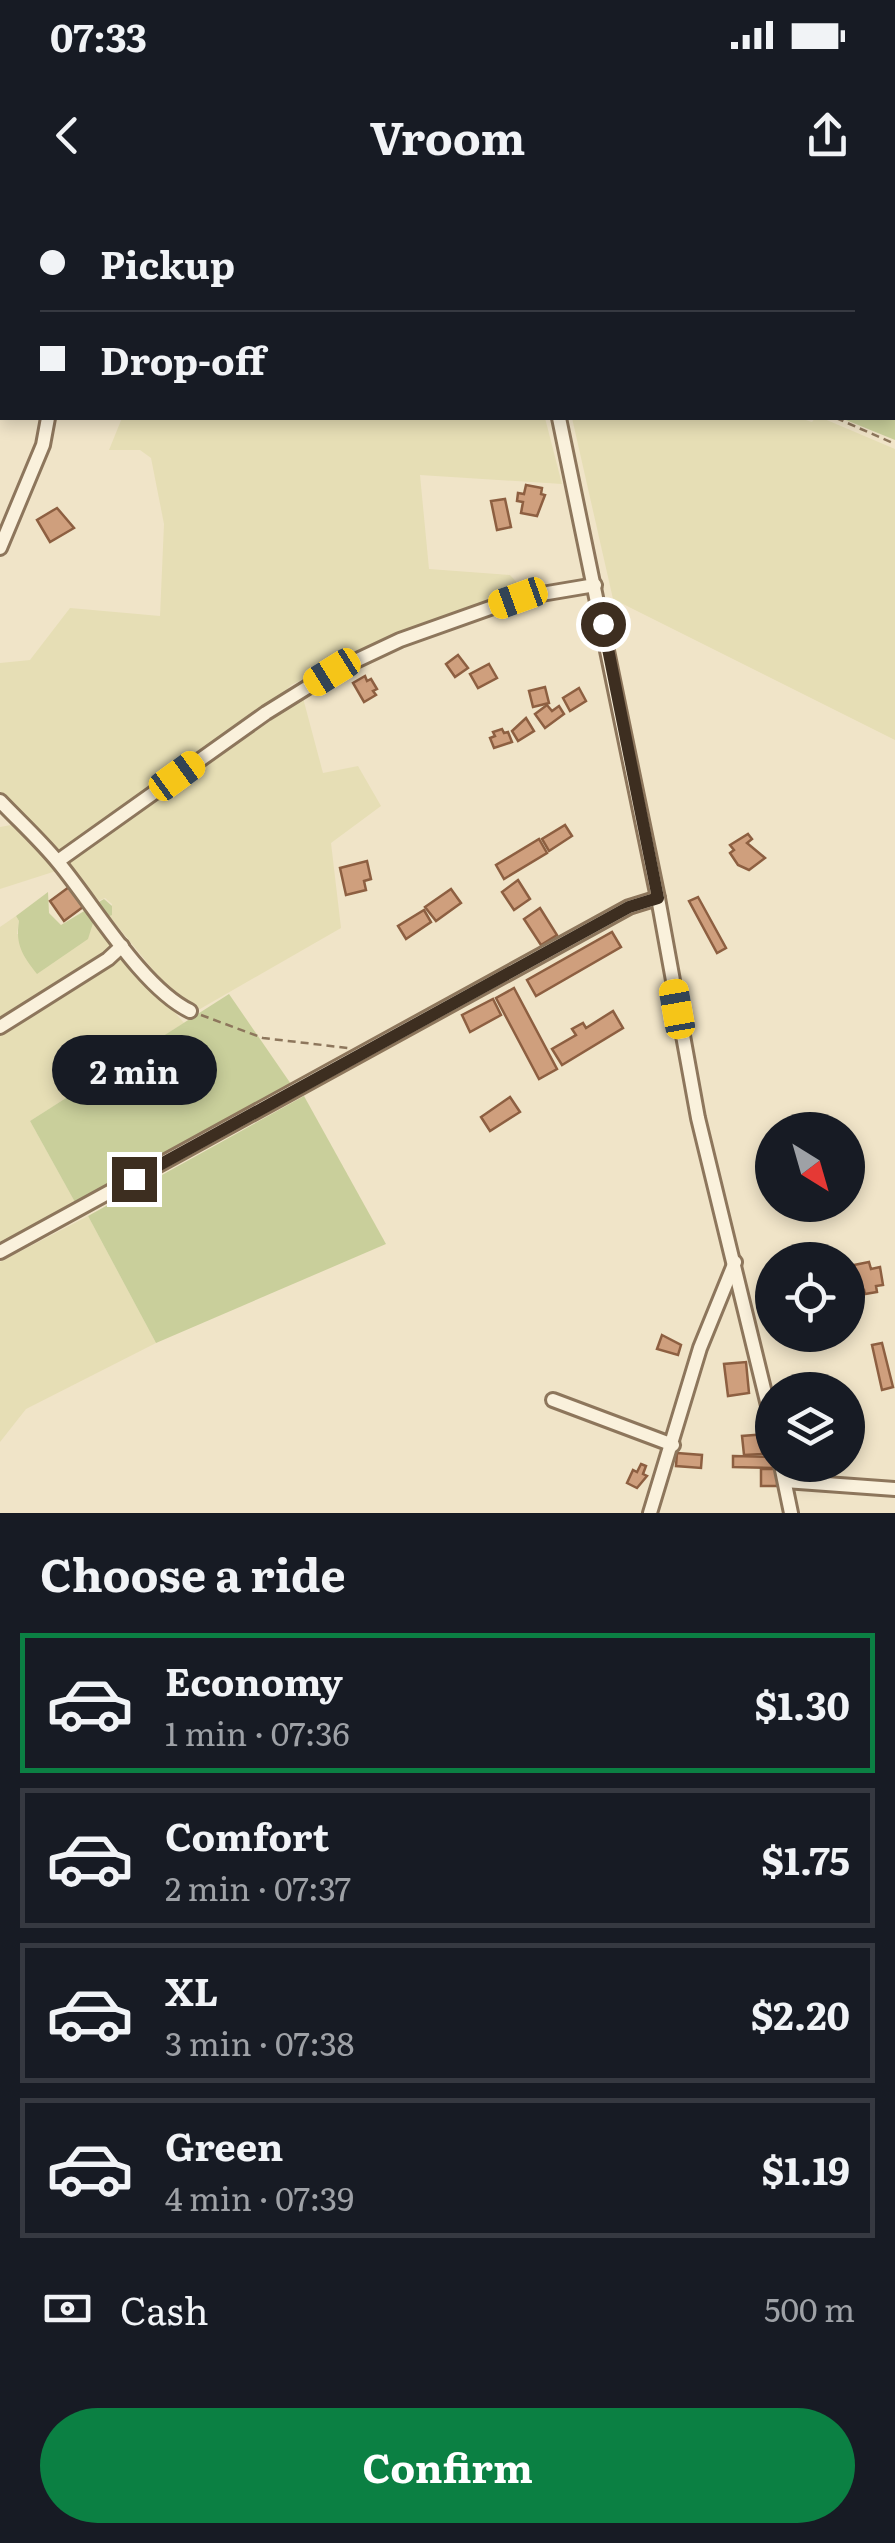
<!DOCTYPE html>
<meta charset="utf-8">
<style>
:root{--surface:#171b24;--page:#20242c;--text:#f1f3f6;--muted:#9ea1a6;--line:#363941;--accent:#0b8043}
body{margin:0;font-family:Literata,serif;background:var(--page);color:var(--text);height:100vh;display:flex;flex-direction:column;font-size:38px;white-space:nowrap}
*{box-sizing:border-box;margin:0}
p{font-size:32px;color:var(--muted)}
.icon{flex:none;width:55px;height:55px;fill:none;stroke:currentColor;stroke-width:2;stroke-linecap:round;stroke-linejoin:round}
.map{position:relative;height:1313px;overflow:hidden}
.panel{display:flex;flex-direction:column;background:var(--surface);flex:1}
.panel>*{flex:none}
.hud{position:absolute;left:0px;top:0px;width:895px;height:220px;box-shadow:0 5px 15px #0003;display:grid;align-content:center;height:220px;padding:0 40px;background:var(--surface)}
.needle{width:65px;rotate:143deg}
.buttons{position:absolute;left:755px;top:912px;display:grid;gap:20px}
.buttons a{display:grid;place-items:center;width:110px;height:110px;border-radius:50%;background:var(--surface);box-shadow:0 5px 15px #0003;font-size:50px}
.end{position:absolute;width:45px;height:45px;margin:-22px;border:12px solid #3d2e20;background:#fff;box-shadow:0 0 0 5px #fff}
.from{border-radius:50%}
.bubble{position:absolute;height:70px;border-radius:35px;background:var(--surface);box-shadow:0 5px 15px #0003;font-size:32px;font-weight:700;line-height:70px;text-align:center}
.car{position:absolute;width:30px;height:60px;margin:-30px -15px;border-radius:12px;box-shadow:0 0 8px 2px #0007;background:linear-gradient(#f5c518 24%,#345 0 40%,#f5c518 0 76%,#345 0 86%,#f5c518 0)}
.hud b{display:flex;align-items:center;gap:35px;height:95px;font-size:38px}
.hud b+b{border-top:2px solid var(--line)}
.hud i{width:25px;height:25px;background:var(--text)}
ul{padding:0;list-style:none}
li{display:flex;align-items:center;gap:30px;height:140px;margin:0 20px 15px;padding:0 20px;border:5px solid var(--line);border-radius:0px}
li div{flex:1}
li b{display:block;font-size:38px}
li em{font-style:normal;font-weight:700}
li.current{border-color:var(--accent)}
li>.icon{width:90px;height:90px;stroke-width:1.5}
h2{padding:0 40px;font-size:45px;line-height:120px}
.pay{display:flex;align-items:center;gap:25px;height:110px;padding:0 40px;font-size:38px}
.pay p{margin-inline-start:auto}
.button{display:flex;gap:20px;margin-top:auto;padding:20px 40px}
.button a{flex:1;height:115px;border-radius:60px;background:var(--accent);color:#fff;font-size:40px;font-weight:700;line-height:115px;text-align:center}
.status{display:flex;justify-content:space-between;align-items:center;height:70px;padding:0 50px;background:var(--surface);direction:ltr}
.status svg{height:28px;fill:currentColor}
header{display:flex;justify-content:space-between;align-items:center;height:130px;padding:0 40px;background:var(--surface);font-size:45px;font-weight:700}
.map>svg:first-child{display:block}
.farmland{fill:#e6deb5}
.green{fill:#c9cf9b}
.building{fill:#cf9f7d;stroke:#8d5f41;stroke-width:2.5}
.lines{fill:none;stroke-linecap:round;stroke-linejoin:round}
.minor-casing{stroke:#8d765c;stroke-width:18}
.path{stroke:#8d765c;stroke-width:2.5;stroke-dasharray:8 5;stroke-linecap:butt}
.minor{stroke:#faf1dc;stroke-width:12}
.route{stroke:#3d2e20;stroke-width:12}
</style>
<div class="status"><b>07:33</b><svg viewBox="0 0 49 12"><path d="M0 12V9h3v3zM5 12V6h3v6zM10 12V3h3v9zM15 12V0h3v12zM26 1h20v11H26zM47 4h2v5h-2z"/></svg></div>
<header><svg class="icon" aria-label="back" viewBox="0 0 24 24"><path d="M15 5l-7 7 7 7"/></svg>Vroom<svg class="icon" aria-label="share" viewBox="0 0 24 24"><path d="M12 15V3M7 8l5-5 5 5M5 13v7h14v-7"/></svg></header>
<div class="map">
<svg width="895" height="1313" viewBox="0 0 895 1313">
<rect width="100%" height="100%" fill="#f0e4c8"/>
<g class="farmland">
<polygon points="122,218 545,218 562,284 420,275 429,369 510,375 524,390 374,446 291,485 271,507 58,657 0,591 0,463 30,460 70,408 160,416 164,324 151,258 140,250 109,250"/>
<polygon points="572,218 800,218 812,222 815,218 822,218 895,249 895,540 613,399"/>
<polygon points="303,498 323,573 358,566 381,606 331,643 341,728 200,809 183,801 167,787 110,717 112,704 105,698 98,701 67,663"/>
<polygon points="11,625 56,671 0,689 0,627"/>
<polygon points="16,716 19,721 17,734 98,721 115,746 0,823 0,727"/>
<polygon points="125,756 184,823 30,921 76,1004 0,1046 0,834"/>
<polygon points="88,1016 156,1143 26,1209 0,1242 0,1062"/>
</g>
<g class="green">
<polygon points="736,0 895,0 895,240 841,218 892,218 892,2 735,2"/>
<path d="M48,692L49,713L61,725L104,699L112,706V715L93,723L88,739L37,774C23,756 15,745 19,721L16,716Z"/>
<polygon points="229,794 293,887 76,1004 30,921"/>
<polygon points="304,896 386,1044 156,1143 88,1016"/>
</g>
<g class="building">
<polygon points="526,285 542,288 541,294 545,295 537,316 521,313 523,302 517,301 518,293 524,294"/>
<polygon points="505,299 511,327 497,330 491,301"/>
<polygon points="57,308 74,328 50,342 37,320"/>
<polygon points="458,455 468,468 455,477 446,464"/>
<polygon points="489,464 497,478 478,488 470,474"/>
<polygon points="365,476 367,481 371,479 377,489 373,491 376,495 364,502 353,483"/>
<polygon points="545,487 549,503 533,507 529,491"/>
<polygon points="579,488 586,501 570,511 563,498"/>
<polygon points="547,505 552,511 559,506 564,514 545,528 535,514"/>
<polygon points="526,518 534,531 518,541 512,531"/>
<polygon points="502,529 504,533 508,532 512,542 494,548 490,538 495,536 493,532"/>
<polygon points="565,625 572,636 549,651 542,639"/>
<polygon points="748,634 752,639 747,643 765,658 749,670 738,665 730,653 734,650 730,645"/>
<polygon points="539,639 547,653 504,679 496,665"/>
<polygon points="367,661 371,679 364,681 366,690 346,695 340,668"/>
<polygon points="518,680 530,699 514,710 502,692"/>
<polygon points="69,687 83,707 64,721 50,701"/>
<polygon points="451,689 461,703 436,721 425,707"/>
<polygon points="698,697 726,748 717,753 689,701"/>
<polygon points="540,708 557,735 541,745 524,719"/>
<polygon points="424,710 431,722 406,739 398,726"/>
<polygon points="612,732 621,747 536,796 527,780"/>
<polygon points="514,788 557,869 539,879 496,798"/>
<polygon points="493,799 501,815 470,832 462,815"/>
<polygon points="613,811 623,828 562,865 552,849 576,835 572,829 583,823 586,828"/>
<polygon points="510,897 520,912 490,931 481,917"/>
<polygon points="869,1062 871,1069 880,1067 883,1085 876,1086 877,1092 865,1094 864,1090 859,1091 854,1065"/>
<polygon points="662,1135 681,1145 678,1155 657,1149"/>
<polygon points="882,1143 893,1187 882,1190 872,1145"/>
<polygon points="746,1162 749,1193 728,1196 724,1164"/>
<polygon points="769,1234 770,1249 762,1250 762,1254 744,1255 742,1236"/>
<polygon points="677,1253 702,1255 701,1268 676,1266"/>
<polygon points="733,1256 772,1257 774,1268 733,1267"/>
<polygon points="641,1264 646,1266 643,1274 647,1276 637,1288 627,1283 633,1270 637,1272"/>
<polygon points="761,1269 778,1269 777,1286 761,1286"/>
</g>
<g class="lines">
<g class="minor-casing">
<g id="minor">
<polyline points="292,0 298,2"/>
<polyline points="515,0 516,2"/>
<polyline points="128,2 129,0"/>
<polyline points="559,218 658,698 698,918 772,1222"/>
<polyline points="0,348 43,245 48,218"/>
<path d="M0,601C19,621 40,640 58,662C94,705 141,787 190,811"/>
<polyline points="58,661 266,513 332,472 400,440 518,398 595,385"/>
<polyline points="0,827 108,759 122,746"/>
<polyline points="0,1052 629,707 658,698"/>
<polyline points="553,1200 673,1245"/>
<polyline points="781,1265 791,1313"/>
<polyline points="785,1281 895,1289"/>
<polyline points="650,1313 700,1148 735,1062"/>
</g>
</g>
<g class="path">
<polyline points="717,2 719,0"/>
<polyline points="836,218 895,244"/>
<polyline points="201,815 263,838 348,848"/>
</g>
<use href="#minor" class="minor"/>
</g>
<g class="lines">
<polyline class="route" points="134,979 629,707 658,698 603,424"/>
</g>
</svg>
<div class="buttons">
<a><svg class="needle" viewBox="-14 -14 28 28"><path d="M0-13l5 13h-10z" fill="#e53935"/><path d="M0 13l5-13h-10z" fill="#9ea1a6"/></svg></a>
<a><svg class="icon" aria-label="locate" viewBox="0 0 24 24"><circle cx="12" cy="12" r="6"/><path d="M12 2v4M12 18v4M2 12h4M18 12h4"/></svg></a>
<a><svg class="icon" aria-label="layers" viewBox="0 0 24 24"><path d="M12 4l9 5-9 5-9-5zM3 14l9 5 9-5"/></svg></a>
</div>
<i class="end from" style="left:603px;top:424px"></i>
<i class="end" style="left:134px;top:979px"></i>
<div class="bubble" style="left:52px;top:835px;width:165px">2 min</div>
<i class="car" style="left:518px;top:398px;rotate:250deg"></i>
<i class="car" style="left:332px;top:472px;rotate:238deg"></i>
<i class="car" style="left:177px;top:576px;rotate:54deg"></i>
<i class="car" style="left:677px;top:809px;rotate:350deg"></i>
<div class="hud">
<b><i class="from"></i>Pickup</b>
<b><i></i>Drop-off</b>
</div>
</div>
<section class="panel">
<h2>Choose a ride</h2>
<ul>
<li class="current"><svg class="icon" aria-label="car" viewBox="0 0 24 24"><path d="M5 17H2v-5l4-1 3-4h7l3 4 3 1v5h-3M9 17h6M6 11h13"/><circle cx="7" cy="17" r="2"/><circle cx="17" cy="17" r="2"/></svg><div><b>Economy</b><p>1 min · 07:36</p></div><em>$1.30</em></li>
<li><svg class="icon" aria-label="car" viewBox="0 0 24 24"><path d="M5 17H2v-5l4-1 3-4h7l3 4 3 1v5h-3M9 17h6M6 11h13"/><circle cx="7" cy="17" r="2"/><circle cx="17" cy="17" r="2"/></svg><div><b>Comfort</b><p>2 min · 07:37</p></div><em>$1.75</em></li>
<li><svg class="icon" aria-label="car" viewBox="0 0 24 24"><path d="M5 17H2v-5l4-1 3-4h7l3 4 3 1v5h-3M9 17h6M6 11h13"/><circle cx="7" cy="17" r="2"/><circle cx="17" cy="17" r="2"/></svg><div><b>XL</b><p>3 min · 07:38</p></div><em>$2.20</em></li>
<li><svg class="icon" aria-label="car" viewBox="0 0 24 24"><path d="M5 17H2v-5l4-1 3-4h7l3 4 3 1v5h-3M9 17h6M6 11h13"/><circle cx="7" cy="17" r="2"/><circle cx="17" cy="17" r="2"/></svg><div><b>Green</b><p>4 min · 07:39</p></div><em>$1.19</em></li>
</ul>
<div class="pay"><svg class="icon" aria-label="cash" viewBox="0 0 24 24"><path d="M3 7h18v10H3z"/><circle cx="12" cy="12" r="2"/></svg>Cash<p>500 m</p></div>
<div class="button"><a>Confirm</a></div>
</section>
